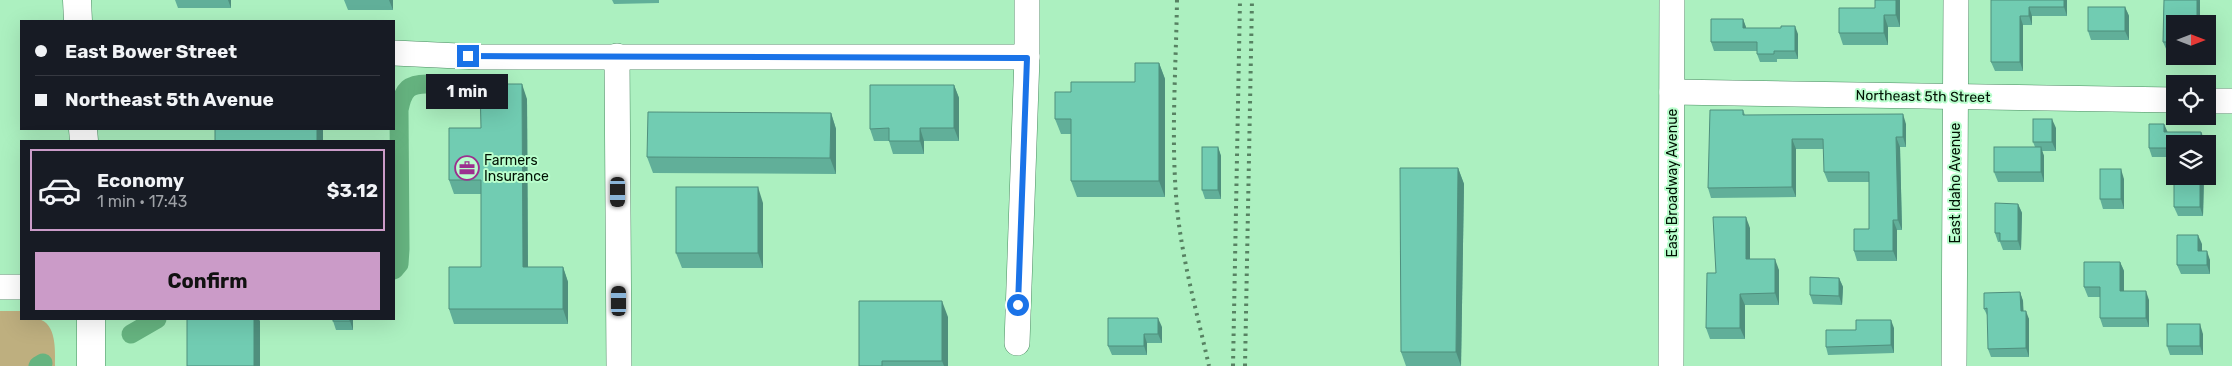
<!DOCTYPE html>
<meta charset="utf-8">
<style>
:root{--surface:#171b24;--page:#20242c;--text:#f1f3f6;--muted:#9ea1a6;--line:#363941;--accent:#cb9bc8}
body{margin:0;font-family:Rubik,sans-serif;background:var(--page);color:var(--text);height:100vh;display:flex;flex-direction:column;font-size:19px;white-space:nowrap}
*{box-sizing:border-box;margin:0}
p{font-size:16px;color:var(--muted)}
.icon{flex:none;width:28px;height:28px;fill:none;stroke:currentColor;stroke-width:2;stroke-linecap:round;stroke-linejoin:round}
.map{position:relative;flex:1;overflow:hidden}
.sheet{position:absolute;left:20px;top:140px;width:375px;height:180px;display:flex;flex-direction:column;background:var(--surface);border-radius:0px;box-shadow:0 5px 20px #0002}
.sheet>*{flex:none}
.hud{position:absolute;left:20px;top:20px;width:375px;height:110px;border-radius:0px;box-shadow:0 5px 20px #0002;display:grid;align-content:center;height:110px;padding:0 15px;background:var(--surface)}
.needle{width:32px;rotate:90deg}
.controls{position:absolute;left:2166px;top:15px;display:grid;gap:10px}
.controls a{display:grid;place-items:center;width:50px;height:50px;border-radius:0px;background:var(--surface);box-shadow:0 5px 20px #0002;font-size:25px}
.end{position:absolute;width:22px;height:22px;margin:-11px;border:6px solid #1a73e8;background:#fff;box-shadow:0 0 0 2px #fff}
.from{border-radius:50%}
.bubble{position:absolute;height:35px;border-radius:0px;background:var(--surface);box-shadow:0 5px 20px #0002;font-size:16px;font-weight:700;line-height:35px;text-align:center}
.car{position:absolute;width:15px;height:30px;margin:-15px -8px;border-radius:6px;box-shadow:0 0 4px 1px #0007;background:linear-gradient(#222 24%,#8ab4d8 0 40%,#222 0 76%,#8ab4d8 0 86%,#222 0)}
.hud b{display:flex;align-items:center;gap:18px;height:48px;font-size:19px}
.hud b+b{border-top:1px solid var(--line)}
.hud i{width:12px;height:12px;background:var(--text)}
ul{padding:9px 0 0;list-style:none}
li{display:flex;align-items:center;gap:15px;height:82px;margin:0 10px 8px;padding:0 5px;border:2px solid transparent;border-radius:0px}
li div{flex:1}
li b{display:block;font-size:19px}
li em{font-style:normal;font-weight:700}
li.on{border-color:var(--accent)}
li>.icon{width:45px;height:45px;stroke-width:1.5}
.action{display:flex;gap:10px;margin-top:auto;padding:10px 15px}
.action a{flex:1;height:58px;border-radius:0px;background:var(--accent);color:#111;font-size:20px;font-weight:700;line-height:58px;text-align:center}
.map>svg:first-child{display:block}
.green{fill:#beaf7f}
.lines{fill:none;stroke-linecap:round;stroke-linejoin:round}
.canal{stroke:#66b480;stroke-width:19}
.minor-casing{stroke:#498b60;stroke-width:26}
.major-casing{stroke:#498b60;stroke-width:29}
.minor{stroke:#fff;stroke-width:25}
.major{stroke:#fff;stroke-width:28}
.rail{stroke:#578262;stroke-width:4;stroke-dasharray:2.5 5;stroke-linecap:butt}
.wall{fill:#61af99}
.shaded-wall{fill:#4f8f7d}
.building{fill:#71ccb2;stroke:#4f8f7d}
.route{stroke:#1a73e8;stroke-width:6}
.labels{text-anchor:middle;stroke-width:4;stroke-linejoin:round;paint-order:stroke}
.street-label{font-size:14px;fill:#001203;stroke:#b9fecd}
.poi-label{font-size:14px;fill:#001203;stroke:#b9fecd;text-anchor:start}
</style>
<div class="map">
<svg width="2232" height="366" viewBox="0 0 2232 366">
<rect width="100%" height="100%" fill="#acf0c0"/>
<path class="green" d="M0,311H21V319C26,319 33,318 38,319C57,323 55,351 55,366H0Z"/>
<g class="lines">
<g class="canal">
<polyline points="451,84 479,84"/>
<path d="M394,270L399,264L400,249L399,110C403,89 409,83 430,84"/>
<polyline points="131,334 157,319"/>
<polyline points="38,366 43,363"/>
</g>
<g class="minor-casing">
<g id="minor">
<polyline points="394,53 480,57 1027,57"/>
<polyline points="617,56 619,366"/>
<polyline points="1672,92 2175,100"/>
<polyline points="2208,101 2232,101"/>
<polyline points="0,287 21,287"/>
<polyline points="1017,343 1027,57 1027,0"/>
<polyline points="1671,366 1672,0"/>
<polyline points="1954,366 1956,0"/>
</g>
</g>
<g class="major-casing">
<g id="major">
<polyline points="77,0 78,21"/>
<polyline points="83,129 84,141"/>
<polyline points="91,319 91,366"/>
</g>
</g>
<use href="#minor" class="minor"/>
<use href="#major" class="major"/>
<g class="rail">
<path d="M1177,0C1176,72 1170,145 1178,217C1184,267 1198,317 1209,366"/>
<polyline points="1233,366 1240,0"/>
<polyline points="1245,366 1252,0"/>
</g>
</g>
<g class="wall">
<polygon points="175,0 231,0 231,8 178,8"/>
<polygon points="344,0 393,0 393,10 348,10"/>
<polygon points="612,0 659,0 659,3 614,4"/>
<polygon points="1900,0 1900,27 1888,27 1888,45 1843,45 1839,33 1875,8"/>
<polygon points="1991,0 2067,0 2067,16 2032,16 2032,25 2023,25 2023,71 1995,71 1991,62"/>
<polygon points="2164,0 2200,0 2200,24 2175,24 2175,51 2167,51 2163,42"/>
<polygon points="2125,7 2129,16 2129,40 2091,40 2088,31"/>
<polygon points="1743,19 1746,28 1798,34 1798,59 1777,59 1777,62 1760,62 1757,54 1757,51 1714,51 1711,42"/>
<polygon points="1159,63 1165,79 1165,197 1077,197 1071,181 1071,134 1061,134 1055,119 1071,92 1135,82"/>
<polygon points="954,85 959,98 959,141 924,141 924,154 893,154 889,141 874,141 870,129"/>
<polygon points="527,99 528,267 563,267 568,282 568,324 454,324 449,309 481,267 481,194 454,194 449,180 481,128"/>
<polygon points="1743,110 1745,115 1906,124 1906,147 1900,147 1902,230 1897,230 1897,261 1857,261 1854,251 1869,229 1869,182 1828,182 1824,172 1824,149 1796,149 1796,197 1711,198 1708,188"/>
<polygon points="831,113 836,129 836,174 653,173 647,157"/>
<polygon points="2164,124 2167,132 2201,132 2205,141 2204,144 2175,144 2175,157 2152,157 2149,148"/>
<polygon points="2056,128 2056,151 2042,151 2044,156 2044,182 1998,182 1994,172 2035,147 2033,142"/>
<polygon points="1218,147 1221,156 1221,199 1205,199 1202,190"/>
<polygon points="1458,168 1464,184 1461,366 1406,366 1401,352"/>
<polygon points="2204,176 2203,216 2178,216 2174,207 2179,180"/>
<polygon points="2124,179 2124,209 2103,209 2100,199"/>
<polygon points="763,203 763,268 682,268 676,253"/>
<polygon points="2018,204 2022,213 2021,250 2003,250 2000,242 1998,242 1995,233"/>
<polygon points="1750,228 1750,259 1779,270 1779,305 1745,305 1745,339 1710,339 1706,328 1716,273"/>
<polygon points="2202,244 2202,251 2210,260 2210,274 2181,274 2177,265"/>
<polygon points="2120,262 2124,271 2124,291 2149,300 2149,327 2103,327 2100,318 2100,297 2088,297 2084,287"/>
<polygon points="1839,278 1843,287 1842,305 1813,304 1810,295"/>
<polygon points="2020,292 2023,301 2023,311 2029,319 2029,357 1991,357 1988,349 1988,317 1984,309"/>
<polygon points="948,317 948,366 859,366"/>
<polygon points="353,319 353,330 336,330 333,321"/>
<polygon points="1162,327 1162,343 1147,343 1147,355 1112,355 1108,346"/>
<polygon points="1894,328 1894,353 1828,355 1826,347"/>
<polygon points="2203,334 2203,355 2170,355 2167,346"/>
</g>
<g class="shaded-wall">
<polygon points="228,0 231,0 231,8"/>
<polygon points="389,0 393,0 393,10"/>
<polygon points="1896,0 1900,0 1900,27 1896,15"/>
<polygon points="2064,0 2067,0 2067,16 2064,7"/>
<rect x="2197" y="0" width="3" height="24"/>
<polygon points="2029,7 2032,16 2032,25 2029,16"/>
<polygon points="2125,7 2129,16 2129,40 2125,31"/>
<polygon points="1884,15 1888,27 1888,45 1884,33"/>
<polygon points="2020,16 2023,25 2023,71 2020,62"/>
<polygon points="1743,19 1746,27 1746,37 1743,28"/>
<polygon points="1795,26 1798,34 1798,59 1795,51"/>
<polygon points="1159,63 1165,79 1165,197 1159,181"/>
<polygon points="522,84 527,99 528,282 523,267"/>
<polygon points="954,85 959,98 959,141 954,128"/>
<polygon points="831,113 836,129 836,174 830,158"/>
<polygon points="1903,114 1906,124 1906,147 1903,137"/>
<polygon points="2052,119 2056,128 2056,151 2052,142"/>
<polygon points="2164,124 2168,133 2164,132"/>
<polygon points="920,128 924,141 924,154 920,141"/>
<rect x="317" y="129" width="6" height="12"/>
<polygon points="2201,132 2205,141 2204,144 2201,144"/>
<polygon points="1896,137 1900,147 1902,230 1898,220"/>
<polygon points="1792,139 1796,149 1796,197 1792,187"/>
<polygon points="1218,147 1221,156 1221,199 1218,190"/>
<polygon points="2041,147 2044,156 2044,182 2041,172"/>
<polygon points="1458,168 1464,184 1461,366 1456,352"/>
<polygon points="2121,169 2124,179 2124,209 2121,199"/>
<polygon points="2200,176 2204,176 2203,216 2200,207"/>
<polygon points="758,187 763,203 763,268 758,253"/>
<polygon points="2018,204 2022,213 2021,250 2018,241"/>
<polygon points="1746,217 1750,228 1750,270 1746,259"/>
<polygon points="1893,220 1897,230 1897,261 1893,251"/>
<polygon points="2198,235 2202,244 2202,260 2198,251"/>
<polygon points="2207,251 2210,260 2210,274 2207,265"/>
<polygon points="1775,259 1779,270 1779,305 1775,293"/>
<polygon points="2120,262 2124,271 2124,300 2120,291"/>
<polygon points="563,267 568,282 568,324 563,309"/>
<polygon points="1839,278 1843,287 1842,305 1839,296"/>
<polygon points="2146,291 2149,300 2149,327 2146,318"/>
<polygon points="2020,292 2023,301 2024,320 2021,311"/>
<polygon points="1740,294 1745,305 1745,339 1740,328"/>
<polygon points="942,301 948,317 948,366 944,366 942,361"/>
<polygon points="2026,311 2029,319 2029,357 2026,348"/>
<polygon points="1158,318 1162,327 1162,343 1158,334"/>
<polygon points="254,319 259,319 260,321 260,366 254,366"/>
<polygon points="350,319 353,319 353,330 350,321"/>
<polygon points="1891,320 1894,328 1894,353 1891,345"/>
<polygon points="2200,324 2203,334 2203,355 2200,346"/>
<polygon points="1144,334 1147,343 1147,355 1144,346"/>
</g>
<g class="building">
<polygon points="1875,0 1896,0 1896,15 1884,15 1884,33 1839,33 1839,8 1875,8"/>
<polygon points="1991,0 2064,0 2064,7 2029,7 2029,16 2020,16 2020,62 1991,62"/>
<polygon points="2164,0 2197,0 2197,24 2175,24 2175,42 2163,42"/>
<rect x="2088" y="7" width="37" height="24"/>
<polygon points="1711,19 1743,19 1743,28 1781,28 1781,26 1795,26 1795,51 1774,51 1774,54 1757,54 1757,42 1711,42"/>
<polygon points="1135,63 1159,63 1159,181 1071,181 1071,119 1055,119 1055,92 1071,92 1071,82 1135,82"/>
<polygon points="480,84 522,84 523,267 563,267 563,309 449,309 449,267 481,267 481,180 449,180 449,128 481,128"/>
<polygon points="870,85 954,85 954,128 920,128 920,141 889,141 889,128 870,129"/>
<polygon points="1710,110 1743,110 1743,115 1903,114 1903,137 1896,137 1898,220 1893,220 1893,251 1854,251 1854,229 1869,229 1869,172 1824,172 1823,139 1792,139 1792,187 1708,188"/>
<polygon points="648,112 831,113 830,158 647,157"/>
<rect x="2033" y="119" width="19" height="23"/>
<polygon points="2149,124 2164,124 2164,132 2201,132 2201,144 2175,144 2175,148 2149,148"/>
<rect x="215" y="129" width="102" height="12"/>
<rect x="1202" y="147" width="16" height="43"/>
<rect x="1994" y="147" width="47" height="25"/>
<polygon points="1400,168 1458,168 1456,352 1401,352"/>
<rect x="2100" y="169" width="21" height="30"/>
<polygon points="2179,176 2200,176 2200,207 2174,207 2174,180 2179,180"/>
<rect x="676" y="187" width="82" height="66"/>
<polygon points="1995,203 2018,204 2018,241 2000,241 2000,233 1995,233"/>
<polygon points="1713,217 1746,217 1746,259 1775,259 1775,293 1740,294 1740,328 1706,328 1707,273 1716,273"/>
<polygon points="2177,235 2198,235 2198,251 2207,251 2207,265 2177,265"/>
<polygon points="2084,262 2120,262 2120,291 2146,291 2146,318 2100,318 2100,287 2084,287"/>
<polygon points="1810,277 1839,278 1839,296 1810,295"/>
<polygon points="2020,292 2021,311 2026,311 2026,348 1988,349 1987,308 1984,309 1984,293"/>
<polygon points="859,301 942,301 942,361 882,361 882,366 859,366"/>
<polygon points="1108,318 1158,318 1158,334 1144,334 1144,346 1108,346"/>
<rect x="187" y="319" width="67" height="47"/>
<rect x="333" y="319" width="17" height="2"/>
<polygon points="1856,320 1891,320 1891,345 1826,347 1826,330 1856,330"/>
<rect x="2167" y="324" width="33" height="22"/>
</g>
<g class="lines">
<polyline class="route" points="468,56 1027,58 1018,305"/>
</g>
<defs>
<g id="office-ring" transform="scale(1.25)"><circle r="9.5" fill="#b9fecd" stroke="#9c2f8f" stroke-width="1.5"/><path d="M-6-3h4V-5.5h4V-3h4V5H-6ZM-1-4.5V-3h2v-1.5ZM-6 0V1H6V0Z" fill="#9c2f8f"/></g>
</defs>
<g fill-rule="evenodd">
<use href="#office-ring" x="467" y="168"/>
</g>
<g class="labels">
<g class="street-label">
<text transform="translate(1923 96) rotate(1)" y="5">Northeast 5th Street</text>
<text transform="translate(1672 183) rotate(-90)" y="5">East Broadway Avenue</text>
<text transform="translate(1955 183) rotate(-90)" y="5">East Idaho Avenue</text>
</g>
<g class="poi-label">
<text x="484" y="165">Farmers<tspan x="484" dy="16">Insurance</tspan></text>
</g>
</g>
</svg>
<div class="controls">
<a><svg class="needle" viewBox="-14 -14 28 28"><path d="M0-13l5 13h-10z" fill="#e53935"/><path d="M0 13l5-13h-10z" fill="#9ea1a6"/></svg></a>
<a><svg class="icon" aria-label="locate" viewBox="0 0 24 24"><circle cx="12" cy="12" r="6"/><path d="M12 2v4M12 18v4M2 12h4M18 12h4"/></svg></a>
<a><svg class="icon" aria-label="layers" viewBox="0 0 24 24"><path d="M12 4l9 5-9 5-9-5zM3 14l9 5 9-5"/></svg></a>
</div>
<i class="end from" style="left:1018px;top:305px"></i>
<i class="end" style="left:468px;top:56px"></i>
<div class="bubble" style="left:426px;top:74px;width:82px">1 min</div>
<i class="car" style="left:618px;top:192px;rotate:180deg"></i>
<i class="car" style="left:619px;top:301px;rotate:0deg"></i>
<div class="hud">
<b><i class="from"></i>East Bower Street</b>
<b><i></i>Northeast 5th Avenue</b>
</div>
<section class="sheet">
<ul>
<li class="on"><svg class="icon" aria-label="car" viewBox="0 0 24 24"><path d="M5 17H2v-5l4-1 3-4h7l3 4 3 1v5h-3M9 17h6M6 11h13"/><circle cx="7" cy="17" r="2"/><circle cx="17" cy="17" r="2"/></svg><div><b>Economy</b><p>1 min · 17:43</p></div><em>$3.12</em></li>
</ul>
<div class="action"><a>Confirm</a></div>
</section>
</div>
